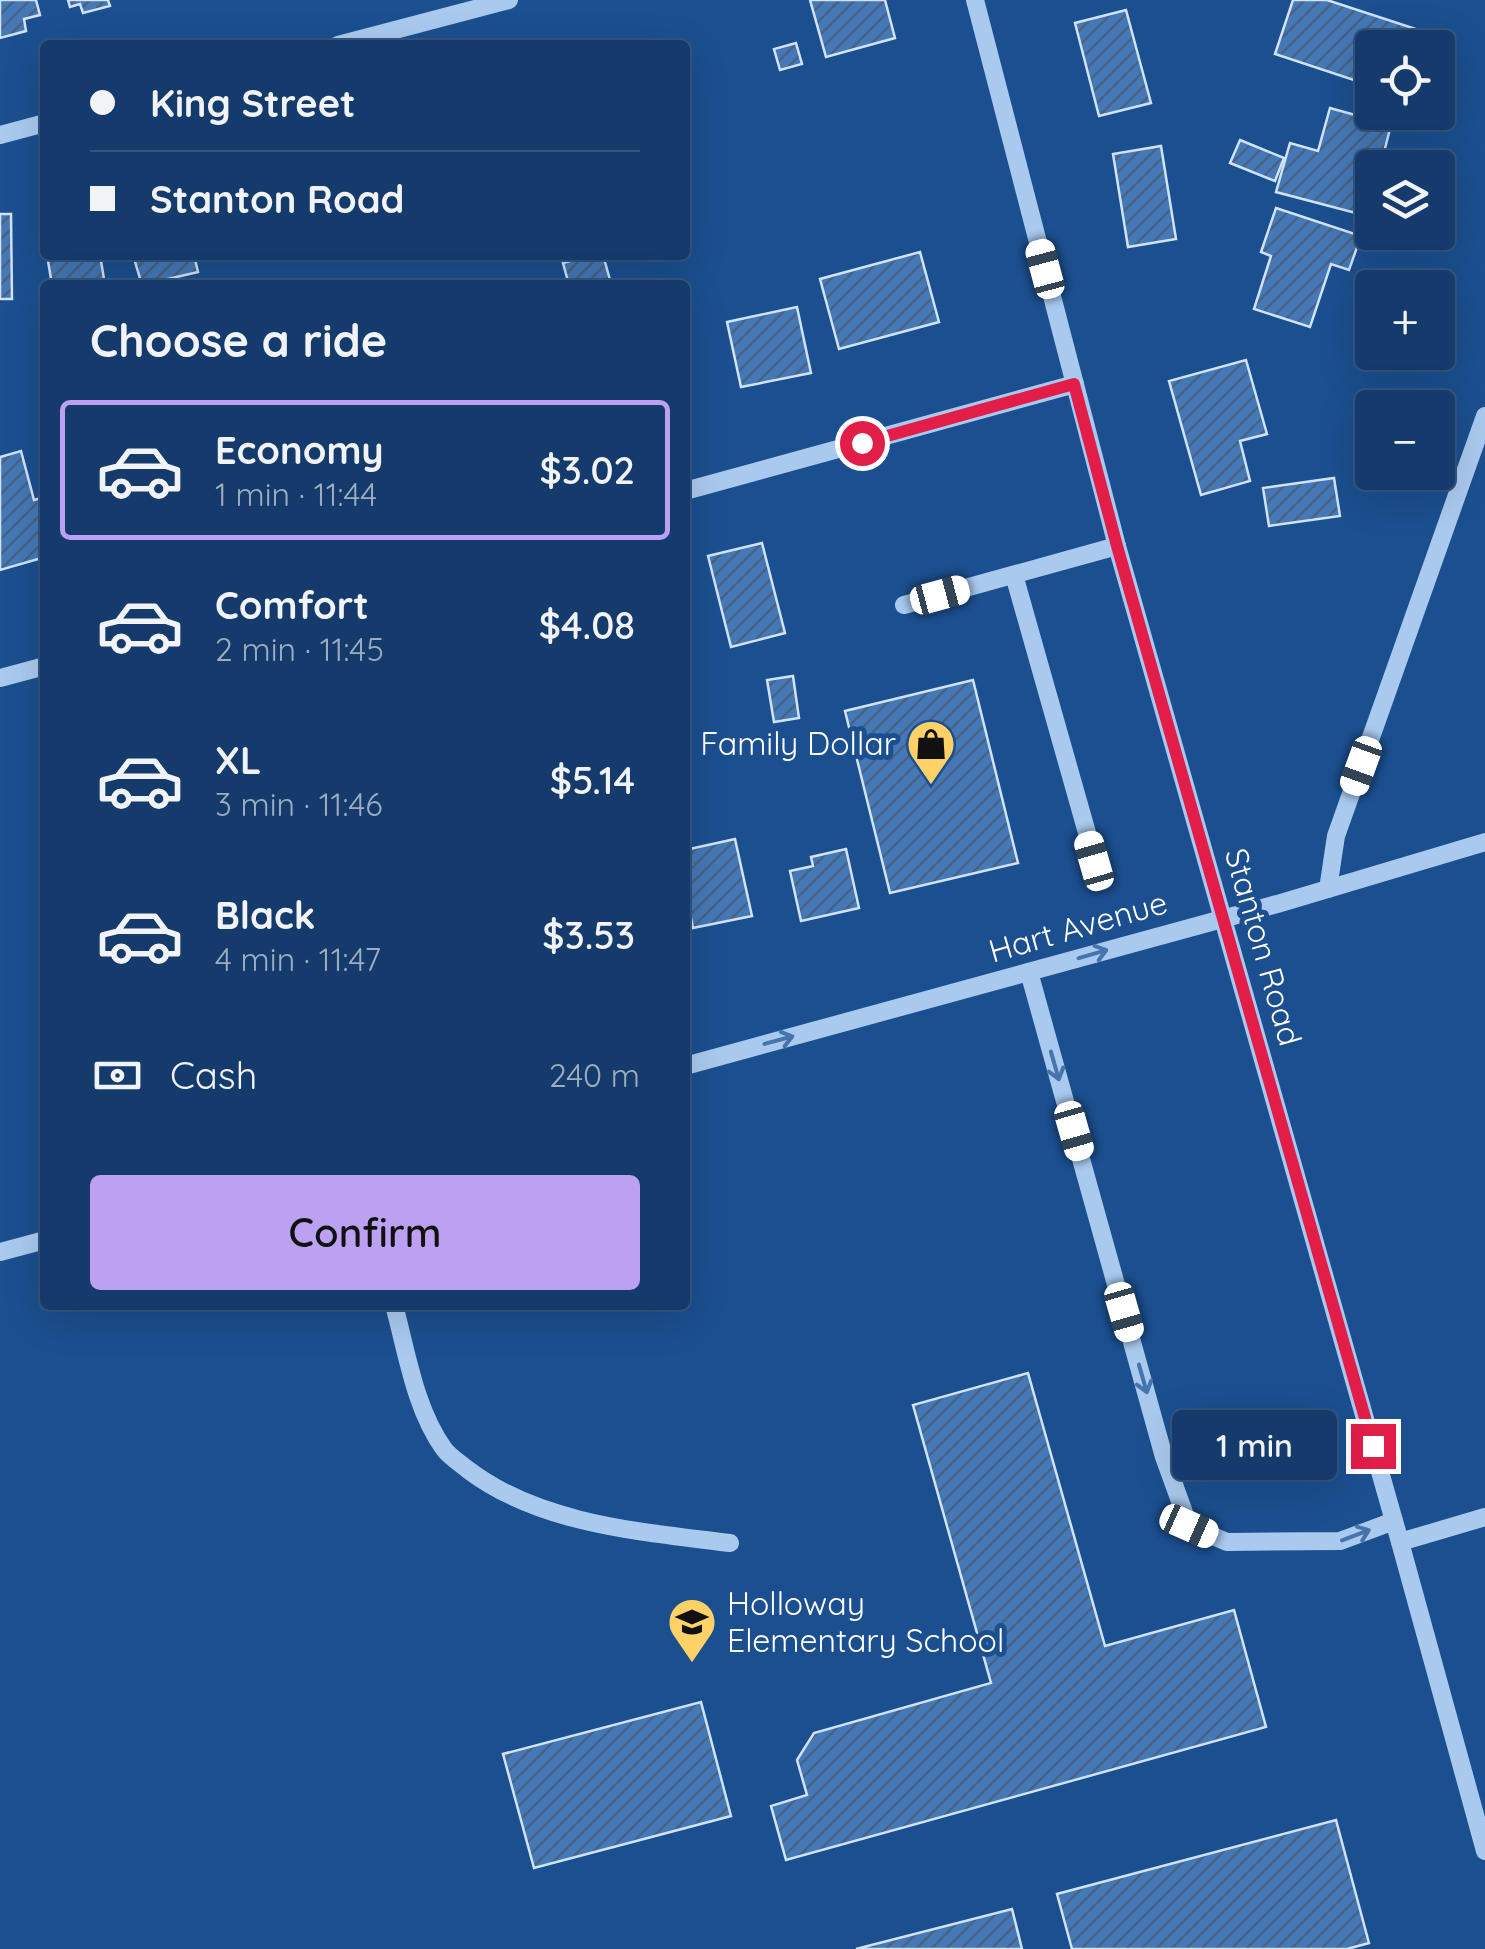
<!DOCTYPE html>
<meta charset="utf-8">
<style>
:root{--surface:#143b6b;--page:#214673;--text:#f1f3f6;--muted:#9dadc1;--line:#33557e;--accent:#bca0f2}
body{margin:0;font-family:Quicksand,sans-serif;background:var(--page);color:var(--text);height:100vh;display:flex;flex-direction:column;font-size:38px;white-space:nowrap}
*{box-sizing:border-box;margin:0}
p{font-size:32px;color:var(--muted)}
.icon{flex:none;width:55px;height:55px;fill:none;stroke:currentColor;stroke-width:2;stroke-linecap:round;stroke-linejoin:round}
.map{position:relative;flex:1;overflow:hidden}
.drawer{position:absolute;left:40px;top:280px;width:650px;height:1030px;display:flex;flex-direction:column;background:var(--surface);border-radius:10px;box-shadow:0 10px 40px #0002,0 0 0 2px var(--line)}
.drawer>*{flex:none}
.guide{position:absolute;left:40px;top:40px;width:650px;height:220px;border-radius:10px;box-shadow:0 10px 40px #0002,0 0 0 2px var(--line);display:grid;align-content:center;height:220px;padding:0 50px;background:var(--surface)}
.tools{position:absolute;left:1355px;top:30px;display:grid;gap:20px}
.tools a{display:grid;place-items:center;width:100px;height:100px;border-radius:10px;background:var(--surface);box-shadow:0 10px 40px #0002,0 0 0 2px var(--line);font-size:50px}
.end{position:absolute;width:45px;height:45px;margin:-22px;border:12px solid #e11d48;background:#fff;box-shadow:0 0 0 5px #fff}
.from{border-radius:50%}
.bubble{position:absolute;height:70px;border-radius:10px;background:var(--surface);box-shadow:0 10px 40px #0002,0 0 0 2px var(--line);font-size:32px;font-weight:600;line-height:70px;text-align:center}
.car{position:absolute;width:30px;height:60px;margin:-30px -15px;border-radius:12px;box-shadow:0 0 8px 2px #0007;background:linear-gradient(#fff 24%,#345 0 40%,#fff 0 76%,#345 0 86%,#fff 0)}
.guide b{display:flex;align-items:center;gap:35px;height:95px;font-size:38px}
.guide b+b{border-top:2px solid var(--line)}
.guide i{width:25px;height:25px;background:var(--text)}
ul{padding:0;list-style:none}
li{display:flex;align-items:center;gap:30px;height:140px;margin:0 20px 15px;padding:0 30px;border:5px solid transparent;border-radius:10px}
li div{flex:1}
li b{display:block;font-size:38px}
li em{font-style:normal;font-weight:600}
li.selected{border-color:var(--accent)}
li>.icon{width:90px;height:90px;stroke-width:1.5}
h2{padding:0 50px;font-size:45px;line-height:120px}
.pay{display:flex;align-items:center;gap:25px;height:110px;padding:0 50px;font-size:38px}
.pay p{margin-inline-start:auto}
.cta{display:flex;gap:20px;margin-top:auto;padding:20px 50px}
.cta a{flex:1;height:115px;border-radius:10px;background:var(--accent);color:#111;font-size:40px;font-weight:600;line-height:115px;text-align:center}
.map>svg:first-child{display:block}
.building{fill:url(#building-hatch);stroke:#cfe3fa;stroke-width:2.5}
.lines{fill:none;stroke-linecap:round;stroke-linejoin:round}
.minor{stroke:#a9c9ee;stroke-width:18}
.oneway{stroke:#4674ac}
.route{stroke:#e11d48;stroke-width:12}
.labels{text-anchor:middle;stroke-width:10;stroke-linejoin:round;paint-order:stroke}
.poi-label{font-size:32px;fill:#fff;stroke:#1b4f8f;text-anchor:end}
.street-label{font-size:32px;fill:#fff;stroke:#1b4f8f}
</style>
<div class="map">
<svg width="1485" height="1949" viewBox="0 0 1485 1949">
<defs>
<pattern id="building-hatch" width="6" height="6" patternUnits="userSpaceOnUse" patternTransform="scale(2.5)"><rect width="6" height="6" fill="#4478b7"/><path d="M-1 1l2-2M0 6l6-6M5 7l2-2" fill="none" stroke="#486282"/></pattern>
</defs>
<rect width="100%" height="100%" fill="#1b4f8f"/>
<g class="building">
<polygon points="0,0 36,0 40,15 24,19 26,31 0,38"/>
<polygon points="68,0 108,0 110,6 83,13 80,4 70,7"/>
<polygon points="810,0 885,0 895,38 826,57"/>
<polygon points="1293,0 1327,0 1425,32 1419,48 1372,48 1372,86 1275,54"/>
<polygon points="1126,10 1151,103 1099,116 1075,23"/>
<polygon points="796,43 802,64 780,70 774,49"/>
<polygon points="1330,108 1391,125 1380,168 1372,168 1372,194 1367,216 1276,192 1290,143 1318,151"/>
<polygon points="1240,140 1284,158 1275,181 1230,163"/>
<polygon points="1161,146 1176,239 1128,247 1113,154"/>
<polygon points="1276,208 1361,236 1349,270 1331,264 1310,327 1254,309 1271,256 1261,252"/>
<polygon points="0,214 11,214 12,299 0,299"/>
<polygon points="920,252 939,322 839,349 820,279"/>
<polygon points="47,255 100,255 105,285 52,285"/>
<polygon points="133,255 194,255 198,272 142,285"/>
<polygon points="592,255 603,255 610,280 595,285 569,285 563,263"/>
<polygon points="797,307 811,373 741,387 727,322"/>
<polygon points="1246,360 1267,434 1240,441 1250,481 1201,495 1169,381"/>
<polygon points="21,451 34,500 45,497 45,557 0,570 0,457"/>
<polygon points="1334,478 1340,516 1269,526 1263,488"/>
<polygon points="762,543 785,633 731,647 708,556"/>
<polygon points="793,676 799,718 774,722 767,680"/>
<polygon points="973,680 1018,863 890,893 845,711"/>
<polygon points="735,839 752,916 693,928 685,890 685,850"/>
<polygon points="846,849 859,908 801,921 790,871 813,866 811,857"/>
<polygon points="1028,1373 1105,1646 1234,1610 1266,1727 786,1860 771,1806 807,1795 797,1760 814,1733 991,1683 913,1405"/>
<polygon points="701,1702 731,1816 534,1868 503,1754"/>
<polygon points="1336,1820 1369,1943 1347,1949 1072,1949 1057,1894"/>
<polygon points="1012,1909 1022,1949 856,1949"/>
</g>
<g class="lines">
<g class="minor">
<polyline points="975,0 1117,546 1400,1542 1485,1851"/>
<polyline points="338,45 509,0"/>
<polyline points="0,135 45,123"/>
<polyline points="685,491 1075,384"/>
<polyline points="1014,575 1095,861"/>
<polyline points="904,605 1117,546"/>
<polyline points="0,678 45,666"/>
<polyline points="1328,889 1336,836 1485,416"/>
<polyline points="1029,972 1164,1457 1189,1526 1227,1542 1340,1541 1394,1521"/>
<polyline points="685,1066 1277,904 1485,842"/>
<polyline points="0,1252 45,1240"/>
<path d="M394,1305C407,1353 415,1409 444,1449C450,1457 460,1463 467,1469C540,1525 643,1532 730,1543"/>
<polyline points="1400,1542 1485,1517"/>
</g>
</g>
<defs><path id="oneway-shaft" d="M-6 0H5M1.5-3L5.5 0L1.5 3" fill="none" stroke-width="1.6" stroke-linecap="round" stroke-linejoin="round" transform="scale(2.5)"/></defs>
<g class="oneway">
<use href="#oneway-shaft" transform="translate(1093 954) rotate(-16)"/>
<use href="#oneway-shaft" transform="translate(779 1040) rotate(-15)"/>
<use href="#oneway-shaft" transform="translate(1055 1066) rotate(74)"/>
<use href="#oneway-shaft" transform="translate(1143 1379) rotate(74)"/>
<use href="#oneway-shaft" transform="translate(1356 1535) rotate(-21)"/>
</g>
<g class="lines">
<polyline class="route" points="862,443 1074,384 1117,546 1373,1446"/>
</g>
<defs>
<g id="shop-pin" transform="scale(2.5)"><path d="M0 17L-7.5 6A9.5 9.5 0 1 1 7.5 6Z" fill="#ffd166" stroke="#1b4f8f"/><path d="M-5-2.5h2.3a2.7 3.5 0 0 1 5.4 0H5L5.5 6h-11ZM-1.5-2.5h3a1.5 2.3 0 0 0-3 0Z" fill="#111"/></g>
<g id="school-pin" transform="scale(2.5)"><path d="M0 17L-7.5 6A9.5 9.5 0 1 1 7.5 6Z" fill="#ffd166" stroke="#1b4f8f"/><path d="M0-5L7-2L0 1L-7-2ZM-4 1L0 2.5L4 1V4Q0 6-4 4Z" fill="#111"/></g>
</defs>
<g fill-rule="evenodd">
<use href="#shop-pin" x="931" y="744"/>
<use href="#school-pin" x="692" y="1622"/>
</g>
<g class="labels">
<g class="poi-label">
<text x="896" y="755">Family Dollar</text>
<text x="727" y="1615" text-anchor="start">Holloway<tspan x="727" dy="37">Elementary School</tspan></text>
</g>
<g class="street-label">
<text transform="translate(1078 927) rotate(-16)" y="11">Hart Avenue</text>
<text transform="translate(1263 947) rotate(74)" y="11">Stanton Road</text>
</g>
</g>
</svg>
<div class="tools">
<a><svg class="icon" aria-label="locate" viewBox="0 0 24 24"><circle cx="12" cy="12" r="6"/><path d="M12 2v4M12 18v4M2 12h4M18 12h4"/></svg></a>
<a><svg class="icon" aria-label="layers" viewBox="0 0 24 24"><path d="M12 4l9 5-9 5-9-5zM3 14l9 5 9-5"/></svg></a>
<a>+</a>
<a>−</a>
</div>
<i class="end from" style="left:862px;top:443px"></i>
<i class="end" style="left:1373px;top:1446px"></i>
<div class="bubble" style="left:1172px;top:1410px;width:165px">1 min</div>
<i class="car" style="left:1045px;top:269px;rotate:345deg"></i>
<i class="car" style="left:940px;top:595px;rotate:75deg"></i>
<i class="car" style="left:1361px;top:766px;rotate:200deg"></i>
<i class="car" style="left:1094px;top:861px;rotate:344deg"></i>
<i class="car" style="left:1074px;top:1131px;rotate:164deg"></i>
<i class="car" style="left:1124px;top:1312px;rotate:164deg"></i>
<i class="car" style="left:1189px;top:1526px;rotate:114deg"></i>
<div class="guide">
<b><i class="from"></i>King Street</b>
<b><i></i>Stanton Road</b>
</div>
<section class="drawer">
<h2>Choose a ride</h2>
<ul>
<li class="selected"><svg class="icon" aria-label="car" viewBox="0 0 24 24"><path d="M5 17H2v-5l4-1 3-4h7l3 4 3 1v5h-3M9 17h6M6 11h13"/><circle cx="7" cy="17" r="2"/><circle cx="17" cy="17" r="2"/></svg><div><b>Economy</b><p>1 min · 11:44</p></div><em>$3.02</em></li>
<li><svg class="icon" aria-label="car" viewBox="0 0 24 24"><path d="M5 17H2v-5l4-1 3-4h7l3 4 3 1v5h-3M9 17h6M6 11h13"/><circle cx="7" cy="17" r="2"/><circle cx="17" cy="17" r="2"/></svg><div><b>Comfort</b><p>2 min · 11:45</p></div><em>$4.08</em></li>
<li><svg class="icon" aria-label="car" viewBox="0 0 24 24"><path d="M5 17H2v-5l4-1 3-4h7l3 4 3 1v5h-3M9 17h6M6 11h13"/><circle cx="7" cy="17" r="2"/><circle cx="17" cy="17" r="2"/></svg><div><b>XL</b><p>3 min · 11:46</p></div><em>$5.14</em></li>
<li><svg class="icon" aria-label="car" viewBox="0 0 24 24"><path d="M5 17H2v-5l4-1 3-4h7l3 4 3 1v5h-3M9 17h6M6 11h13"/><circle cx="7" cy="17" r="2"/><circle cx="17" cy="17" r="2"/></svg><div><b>Black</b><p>4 min · 11:47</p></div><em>$3.53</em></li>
</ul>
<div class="pay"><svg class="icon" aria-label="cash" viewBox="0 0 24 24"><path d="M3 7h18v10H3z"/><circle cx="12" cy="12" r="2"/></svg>Cash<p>240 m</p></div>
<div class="cta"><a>Confirm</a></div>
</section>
</div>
